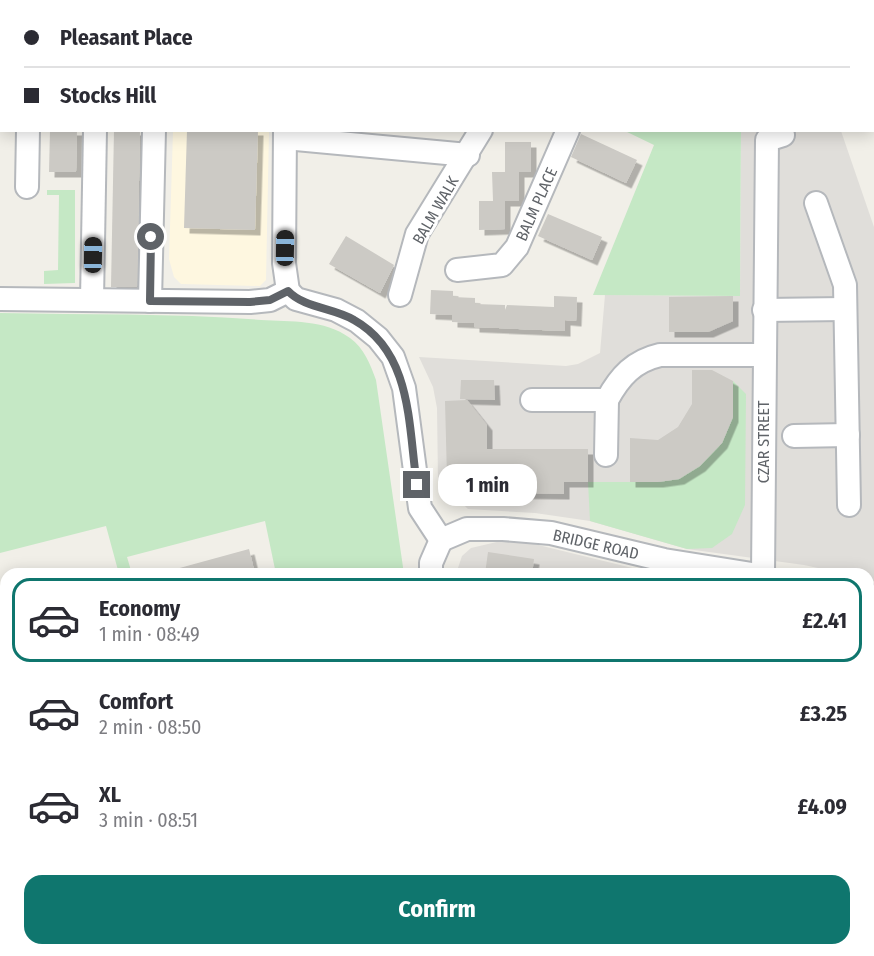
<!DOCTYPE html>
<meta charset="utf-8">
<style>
:root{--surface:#fff;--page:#f7f7f7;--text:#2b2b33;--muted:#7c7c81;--line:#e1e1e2;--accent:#0f766e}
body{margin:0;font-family:"Fira Sans Condensed",sans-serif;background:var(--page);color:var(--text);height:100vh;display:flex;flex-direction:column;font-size:22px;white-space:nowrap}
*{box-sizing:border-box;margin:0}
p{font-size:20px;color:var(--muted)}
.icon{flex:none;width:33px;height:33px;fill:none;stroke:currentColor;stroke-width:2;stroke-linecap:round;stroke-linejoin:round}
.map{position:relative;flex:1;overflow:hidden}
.details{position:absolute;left:0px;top:568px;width:874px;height:388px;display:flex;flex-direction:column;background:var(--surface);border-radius:18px 18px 0 0;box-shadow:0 3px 15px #0003}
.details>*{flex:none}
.guide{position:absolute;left:0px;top:0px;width:874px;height:132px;box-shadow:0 3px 15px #0003;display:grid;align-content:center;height:132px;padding:0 24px;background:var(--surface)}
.end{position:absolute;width:27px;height:27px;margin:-14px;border:8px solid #5f6368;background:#fff;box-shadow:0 0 0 3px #fff}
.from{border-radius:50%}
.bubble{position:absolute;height:42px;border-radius:18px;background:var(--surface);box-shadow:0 3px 15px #0003;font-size:20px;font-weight:700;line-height:42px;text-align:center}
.car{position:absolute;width:18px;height:36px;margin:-18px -9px;border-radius:8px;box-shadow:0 0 4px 2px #0007;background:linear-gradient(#222 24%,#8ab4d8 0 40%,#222 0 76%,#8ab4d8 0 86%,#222 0)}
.guide b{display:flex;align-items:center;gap:21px;height:57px;font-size:22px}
.guide b+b{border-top:2px solid var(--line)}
.guide i{width:15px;height:15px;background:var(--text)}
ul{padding:10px 0 0;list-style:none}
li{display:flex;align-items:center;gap:18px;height:84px;margin:0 12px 9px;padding:0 12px;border:3px solid transparent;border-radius:18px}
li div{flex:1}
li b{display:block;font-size:22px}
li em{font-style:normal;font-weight:700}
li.selected{border-color:var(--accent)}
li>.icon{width:54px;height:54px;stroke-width:1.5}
.button{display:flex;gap:12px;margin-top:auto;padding:12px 24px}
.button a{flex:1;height:69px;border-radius:18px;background:var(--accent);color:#fff;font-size:24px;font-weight:700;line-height:69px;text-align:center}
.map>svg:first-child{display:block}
.commercial{fill:#fef7e0}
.industrial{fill:#e0deda}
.green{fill:#c5e8c5}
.building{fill:#cccac5;filter:url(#shadow)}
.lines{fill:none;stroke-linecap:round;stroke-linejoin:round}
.minor-casing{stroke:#b5b8bc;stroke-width:26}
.minor{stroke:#fff;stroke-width:22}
.route{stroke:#5f6368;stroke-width:8}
.labels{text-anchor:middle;stroke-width:6;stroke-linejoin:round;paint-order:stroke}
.street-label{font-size:16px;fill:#5f6368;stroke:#fff}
</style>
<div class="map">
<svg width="874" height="956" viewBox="0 0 874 956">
<defs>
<filter id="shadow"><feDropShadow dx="5.5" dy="5.5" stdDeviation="0" flood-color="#0004"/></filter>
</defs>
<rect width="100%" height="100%" fill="#f1efe8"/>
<polygon class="commercial" points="173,131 269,131 266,280 260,286 181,284 174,277 169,259"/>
<g class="industrial">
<polygon points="741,131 841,131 874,227 874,581 869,580 868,574 846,574 804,565 687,549 590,521 535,513 468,509 438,480 437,408 433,387 419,357 566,366 578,364 600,353 605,295 740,296"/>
<polygon points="501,541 530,543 657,574 456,574 462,556 471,548"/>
<polygon points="869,613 874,614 874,956 423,956 424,951 868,951"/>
</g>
<g class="green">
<polygon points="625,131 741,131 740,296 593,295 654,145"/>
<polygon points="47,190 75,190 75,283 44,284 44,271 58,270 59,195 47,195"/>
<path d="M0,313C87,315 175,313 261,320C291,322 324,319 350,338C364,348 370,364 376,380L404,574H276L265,521L127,557L132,574H119L106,526L0,553Z"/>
<polygon points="733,381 746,394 745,505 732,534 712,548 687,549 590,521 588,482 658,482 679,479 722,443 733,417"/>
<polygon points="6,752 6,824 0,803 0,753"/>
<polygon points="307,951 373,951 372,956 308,956"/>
</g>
<g class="building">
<polygon points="50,130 77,130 76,172 49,172"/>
<polygon points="114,130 140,130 137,287 111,287"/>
<polygon points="187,130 258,130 255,230 184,228"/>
<polygon points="581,134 637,160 626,183 571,157"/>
<rect x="505" y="142" width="26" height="30"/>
<polygon points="492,172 519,172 519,201 505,201 505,229 479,230 479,201 493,201"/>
<polygon points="548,214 602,237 592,260 538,236"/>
<polygon points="346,236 394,265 380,293 329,264"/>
<polygon points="431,290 453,291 453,297 475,298 475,304 505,305 505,310 507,305 554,307 554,296 577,297 576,321 565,320 565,331 474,327 474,323 452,322 452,315 430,314"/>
<polygon points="733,296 733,321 708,332 669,332 669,297"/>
<polygon points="692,370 712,370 733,381 733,417 722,443 700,466 679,479 658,482 630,482 630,438 658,440 678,427 692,404"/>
<polygon points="461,380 494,380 495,400 460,399"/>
<polygon points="467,400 487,425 487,449 588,449 588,482 564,482 564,494 466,493 447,478 445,401"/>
<polygon points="249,549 255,574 176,574 176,569"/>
<polygon points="488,552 534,559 532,574 485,574"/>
</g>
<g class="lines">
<g class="minor-casing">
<g id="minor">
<polyline points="43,0 44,2"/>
<polyline points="286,0 286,2"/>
<polyline points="153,2 156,0"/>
<polyline points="549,2 550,0"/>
<polyline points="0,94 2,93"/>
<polyline points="285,130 284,263 288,291"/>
<polyline points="285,138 468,155"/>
<polyline points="27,187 28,130"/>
<polyline points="816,203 845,285 849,505"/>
<polyline points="457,270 502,265 517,247 568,130"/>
<polyline points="288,291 296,299 336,310 357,321 378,338 393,357 404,388 420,508 441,540"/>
<polyline points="400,295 417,234 481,130"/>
<polyline points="0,299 250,302 270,300 288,291"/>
<polyline points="92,300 95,130"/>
<polyline points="150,301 154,130"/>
<polyline points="764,310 845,309"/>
<path d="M532,400H607C620,376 634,361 660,355H764"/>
<polyline points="794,436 848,435"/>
<polyline points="606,455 607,400"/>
<polyline points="441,540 467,529 503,529 551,533 664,560 752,574"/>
<polyline points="431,574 431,563 441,540"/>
<polyline points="763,574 767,140 783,135"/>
<polyline points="868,596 874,597"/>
<polyline points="0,648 6,651"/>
<polyline points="154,956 170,951"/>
<polyline points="397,956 398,951"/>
</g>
</g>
<use href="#minor" class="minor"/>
</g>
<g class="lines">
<path class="route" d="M151,237L150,301L250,302L270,300L288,291C304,308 334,308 354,320C413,353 408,427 417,485"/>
</g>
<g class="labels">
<g class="street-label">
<text transform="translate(536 204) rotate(-66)" y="6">BALM PLACE</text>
<text transform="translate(435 210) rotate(-60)" y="6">BALM WALK</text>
<text transform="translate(763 442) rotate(-90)" y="6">CZAR STREET</text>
<text transform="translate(596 544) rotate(13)" y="6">BRIDGE ROAD</text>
</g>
</g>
</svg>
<i class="end from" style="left:151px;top:237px"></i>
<i class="end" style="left:417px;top:485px"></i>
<div class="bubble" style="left:438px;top:464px;width:99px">1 min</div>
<i class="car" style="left:285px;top:248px;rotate:1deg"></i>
<i class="car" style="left:93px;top:255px;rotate:1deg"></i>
<div class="guide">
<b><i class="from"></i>Pleasant Place</b>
<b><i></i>Stocks Hill</b>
</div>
<section class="details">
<ul>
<li class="selected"><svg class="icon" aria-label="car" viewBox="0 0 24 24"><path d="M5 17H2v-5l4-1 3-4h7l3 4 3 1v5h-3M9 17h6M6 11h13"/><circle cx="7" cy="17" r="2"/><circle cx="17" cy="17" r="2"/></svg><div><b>Economy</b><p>1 min · 08:49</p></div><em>£2.41</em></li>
<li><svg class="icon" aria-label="car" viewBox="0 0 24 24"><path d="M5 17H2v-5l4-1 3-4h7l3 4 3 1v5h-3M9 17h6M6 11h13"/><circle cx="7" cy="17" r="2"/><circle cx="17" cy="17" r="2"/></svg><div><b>Comfort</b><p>2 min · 08:50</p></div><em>£3.25</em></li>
<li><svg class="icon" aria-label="car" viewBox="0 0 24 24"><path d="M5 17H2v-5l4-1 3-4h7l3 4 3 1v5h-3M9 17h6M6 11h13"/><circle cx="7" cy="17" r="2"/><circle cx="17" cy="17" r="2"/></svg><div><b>XL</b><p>3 min · 08:51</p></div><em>£4.09</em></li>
</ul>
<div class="button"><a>Confirm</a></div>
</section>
</div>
